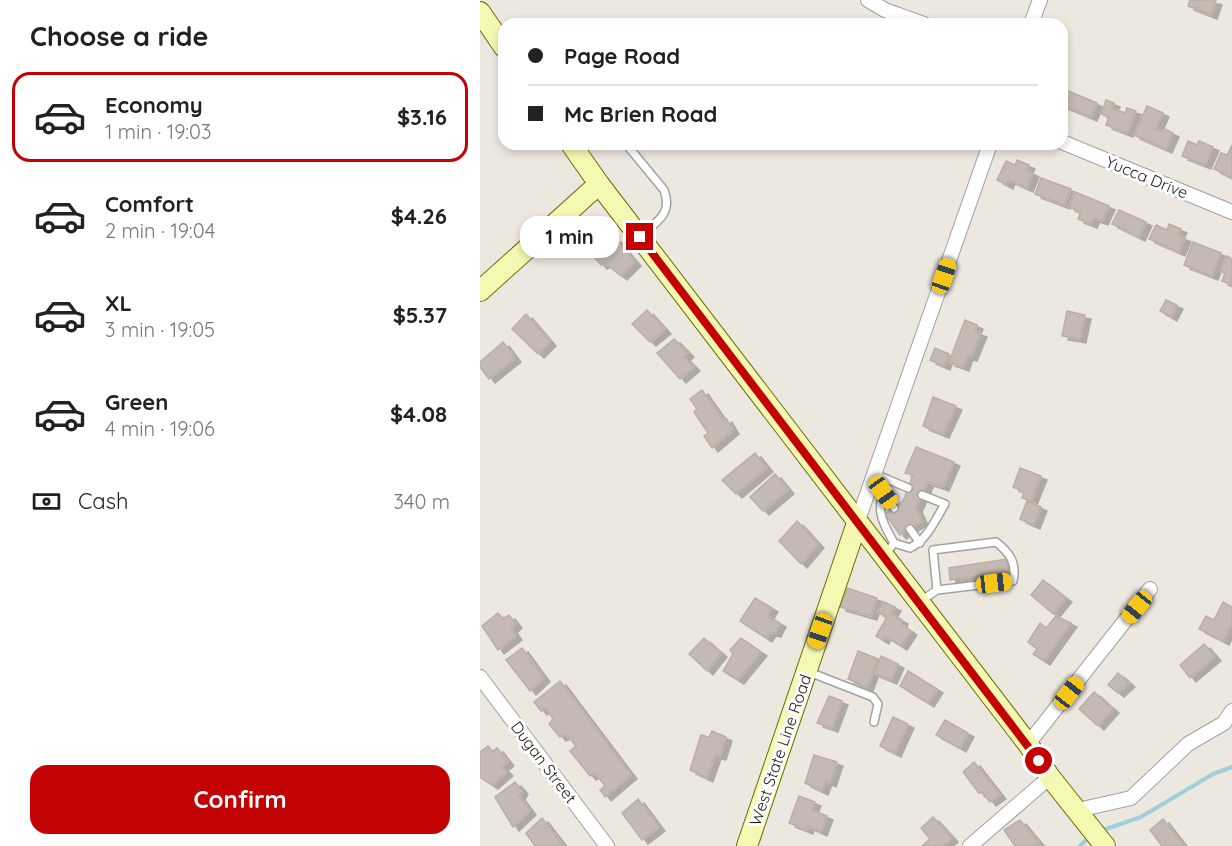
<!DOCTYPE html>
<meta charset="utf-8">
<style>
:root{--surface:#fff;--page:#f2f2f2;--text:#222;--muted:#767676;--line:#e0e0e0;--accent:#c30204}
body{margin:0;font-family:Quicksand,sans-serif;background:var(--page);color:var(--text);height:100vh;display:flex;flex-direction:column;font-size:22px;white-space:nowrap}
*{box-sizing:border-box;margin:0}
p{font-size:20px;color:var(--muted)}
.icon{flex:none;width:33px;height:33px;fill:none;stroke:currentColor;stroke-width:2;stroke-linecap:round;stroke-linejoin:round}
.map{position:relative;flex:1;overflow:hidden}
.drawer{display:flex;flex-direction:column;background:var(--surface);width:480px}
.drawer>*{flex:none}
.banner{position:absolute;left:18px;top:18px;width:570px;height:132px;border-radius:18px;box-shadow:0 3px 9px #0003;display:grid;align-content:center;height:132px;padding:0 30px;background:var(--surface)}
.end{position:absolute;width:27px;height:27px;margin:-14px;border:8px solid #c30204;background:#fff;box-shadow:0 0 0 3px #fff}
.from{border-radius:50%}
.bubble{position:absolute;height:42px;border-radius:18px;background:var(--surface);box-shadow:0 3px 9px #0003;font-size:20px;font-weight:700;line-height:42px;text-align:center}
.car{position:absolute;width:18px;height:36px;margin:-18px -9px;border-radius:8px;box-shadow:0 0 4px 2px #0007;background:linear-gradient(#f5c518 24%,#345 0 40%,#f5c518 0 76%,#345 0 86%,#f5c518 0)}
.banner b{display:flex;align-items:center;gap:21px;height:57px;font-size:22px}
.banner b+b{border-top:2px solid var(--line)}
.banner i{width:15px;height:15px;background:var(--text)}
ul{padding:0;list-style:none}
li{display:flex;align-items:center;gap:18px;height:90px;margin:0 12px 9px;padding:0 18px;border:3px solid transparent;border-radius:18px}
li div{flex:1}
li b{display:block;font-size:22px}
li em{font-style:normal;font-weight:700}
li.on{border-color:var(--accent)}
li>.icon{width:54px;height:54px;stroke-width:1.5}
h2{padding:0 30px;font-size:27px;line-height:72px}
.pay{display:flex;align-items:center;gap:15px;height:66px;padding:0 30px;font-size:22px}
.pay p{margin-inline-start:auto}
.action{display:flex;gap:12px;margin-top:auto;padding:12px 30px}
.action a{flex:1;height:69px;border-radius:18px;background:var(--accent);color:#fff;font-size:24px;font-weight:700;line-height:69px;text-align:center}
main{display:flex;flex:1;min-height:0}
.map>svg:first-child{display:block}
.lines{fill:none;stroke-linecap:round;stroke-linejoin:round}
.stream{stroke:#a0ceda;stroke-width:4}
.building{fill:#c4bab3;stroke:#beaea2;stroke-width:1.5;filter:url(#shadow)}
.lane-casing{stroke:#a2a2a2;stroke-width:10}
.street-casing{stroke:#a2a2a2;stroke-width:16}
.secondary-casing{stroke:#646e05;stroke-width:22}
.lane{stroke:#fff;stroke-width:7}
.street{stroke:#fff;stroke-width:14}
.secondary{stroke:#f6f8b2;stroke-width:20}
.route{stroke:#c30204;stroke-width:8}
.labels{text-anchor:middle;stroke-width:6;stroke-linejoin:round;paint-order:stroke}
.street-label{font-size:16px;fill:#1b1b1b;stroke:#fff}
</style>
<main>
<section class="drawer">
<h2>Choose a ride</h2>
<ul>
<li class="on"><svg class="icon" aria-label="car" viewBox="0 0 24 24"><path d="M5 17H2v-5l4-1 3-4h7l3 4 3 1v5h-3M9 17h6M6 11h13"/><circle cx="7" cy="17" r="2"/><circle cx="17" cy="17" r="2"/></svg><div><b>Economy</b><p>1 min · 19:03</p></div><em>$3.16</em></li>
<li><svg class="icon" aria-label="car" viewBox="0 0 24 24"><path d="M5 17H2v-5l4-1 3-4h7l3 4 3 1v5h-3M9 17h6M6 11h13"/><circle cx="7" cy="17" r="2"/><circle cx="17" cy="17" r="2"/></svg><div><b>Comfort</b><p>2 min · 19:04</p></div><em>$4.26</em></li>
<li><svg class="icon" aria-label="car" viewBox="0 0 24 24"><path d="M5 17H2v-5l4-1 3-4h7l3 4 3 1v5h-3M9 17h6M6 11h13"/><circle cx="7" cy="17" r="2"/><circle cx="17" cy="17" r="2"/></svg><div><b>XL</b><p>3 min · 19:05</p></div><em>$5.37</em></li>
<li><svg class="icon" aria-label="car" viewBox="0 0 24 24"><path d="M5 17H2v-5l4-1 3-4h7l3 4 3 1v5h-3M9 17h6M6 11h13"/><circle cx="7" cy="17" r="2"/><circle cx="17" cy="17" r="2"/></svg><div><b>Green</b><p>4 min · 19:06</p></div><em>$4.08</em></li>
</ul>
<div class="pay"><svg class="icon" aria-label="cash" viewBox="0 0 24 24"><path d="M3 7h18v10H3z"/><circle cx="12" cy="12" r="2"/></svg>Cash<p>340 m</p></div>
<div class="action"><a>Confirm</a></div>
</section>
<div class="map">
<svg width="752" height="846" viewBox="0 0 752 846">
<defs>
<filter id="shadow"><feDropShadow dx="6" dy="4" stdDeviation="0" flood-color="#0004"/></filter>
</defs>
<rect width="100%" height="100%" fill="#ece8e0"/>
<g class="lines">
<g class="stream">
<polyline points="626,829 661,817 733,774 752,767"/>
<polyline points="600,846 605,841"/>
</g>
</g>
<g class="building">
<polygon points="710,0 734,0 736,1 731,15 708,6"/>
<polygon points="586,90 617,103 611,117 582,105"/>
<polygon points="626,100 634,103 632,108 645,113 647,108 656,111 647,133 626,125 629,117 621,114"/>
<polygon points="667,106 683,113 676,129 683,132 685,129 693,133 686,149 654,135"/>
<polygon points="708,141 717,145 719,141 733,147 725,165 702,156"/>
<polygon points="752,145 752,178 734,169 741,153 747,155"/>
<polygon points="537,160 549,165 547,170 553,173 547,188 529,180 527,185 517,180 526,161 535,165"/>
<polygon points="561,178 591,189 584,205 555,194"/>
<polygon points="595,192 629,206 622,221 614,218 611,224 598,219 601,212 589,207"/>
<polygon points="639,210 666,222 659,237 632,224"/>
<polygon points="689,224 701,229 698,235 705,238 699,252 669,239 676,225 687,230"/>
<polygon points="135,238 155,262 141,276 125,263 121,265 111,253 125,239 129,244"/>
<polygon points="713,242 741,253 732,276 704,265"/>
<polygon points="747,256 752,259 752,285 742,281 745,273 740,271"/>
<polygon points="686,300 697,305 691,317 680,311"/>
<polygon points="167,310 185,330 170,342 152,324"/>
<polygon points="587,311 605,315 600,339 582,336"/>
<polygon points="46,314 70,342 58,354 32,329"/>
<polygon points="485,320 497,325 495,331 501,333 491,357 487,356 483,367 469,362"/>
<polygon points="194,339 208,353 204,357 214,367 200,379 177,353"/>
<polygon points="23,342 35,358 9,379 0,367 0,362"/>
<polygon points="455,348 469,354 464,366 450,360"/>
<polygon points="222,390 243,420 246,418 253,430 232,448 224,436 228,433 214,412 217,409 210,399"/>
<polygon points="453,397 476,406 463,434 443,426"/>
<polygon points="436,447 474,462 463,487 448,482 436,508 442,521 420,535 405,514 423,501 433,475 425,473"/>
<polygon points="275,453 287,468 256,494 242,480"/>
<polygon points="540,468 561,476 551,501 542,498 544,492 533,487"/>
<polygon points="295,474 308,490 283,511 270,497"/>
<polygon points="547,501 561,507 554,525 540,519"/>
<polygon points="317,521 338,544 321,564 299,541"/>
<polygon points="527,559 529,572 470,580 469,568"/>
<polygon points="563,580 586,598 573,614 551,595"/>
<polygon points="367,588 397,598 391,616 360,607"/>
<polygon points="275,598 292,608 287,616 300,623 295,633 290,632 286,638 260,621"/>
<polygon points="404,602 415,607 411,614 422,620 421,624 431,631 421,646 405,636 403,640 396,636 407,617 397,612"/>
<polygon points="743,602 752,607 752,623 743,641 719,629 726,616 734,620"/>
<polygon points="18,613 23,619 29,615 36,624 31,629 36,636 18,650 2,626"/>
<polygon points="576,616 591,623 564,661 553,654 557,649 548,642 560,623 566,628"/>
<polygon points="224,638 241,653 227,671 209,654"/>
<polygon points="261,638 281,652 258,680 243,671 253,654 250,650"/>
<polygon points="724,644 735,657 710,678 700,665"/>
<polygon points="42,648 64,678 50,691 26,660"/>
<polygon points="378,651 398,659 387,687 368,679"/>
<polygon points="401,656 418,664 411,680 394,673"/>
<polygon points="428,671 457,689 448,703 420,686"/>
<polygon points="638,673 649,683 638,693 628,685"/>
<polygon points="80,681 151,775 125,797 120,790 125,786 115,773 110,776 90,751 96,746 86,734 80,737 69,724 73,719 66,708 61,711 54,702"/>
<polygon points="614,692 633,709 618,726 599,709"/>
<polygon points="349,696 362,701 352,728 337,723"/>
<polygon points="413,717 428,724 415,753 400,746"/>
<polygon points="465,720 488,733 480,748 456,735"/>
<polygon points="232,731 246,737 240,756 235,755 227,778 210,770 221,735 229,737"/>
<polygon points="8,746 13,752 17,748 28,762 22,767 27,772 12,785 0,777 0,752"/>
<polygon points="334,755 357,762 350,783 346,781 342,791 325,783"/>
<polygon points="494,762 520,795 510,802 502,792 499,793 483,772"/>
<polygon points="35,782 42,790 39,796 50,811 33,827 15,797"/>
<polygon points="319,796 335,802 332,810 347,816 341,832 328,826 327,830 309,823"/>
<polygon points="158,799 179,827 162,840 142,813"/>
<polygon points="453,817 472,838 463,846 442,846 450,839 441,828"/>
<polygon points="62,818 83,845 81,846 55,846 46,833"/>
<polygon points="683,819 704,846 682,846 670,830"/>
<polygon points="540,820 560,844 556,846 535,846 524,830"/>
</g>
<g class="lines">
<g class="lane-casing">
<g id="lane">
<path d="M146,144L184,190C193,214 177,221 162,235"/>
<polyline points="395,474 428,488"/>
<path d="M407,479C397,511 398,514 414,543"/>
<polyline points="403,492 414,508"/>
<polyline points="430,529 440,543"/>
<path d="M405,555L414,543L430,548C448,539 455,520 465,504L442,495"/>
<path d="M441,601L457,590L533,581C537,563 530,553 516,542L453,550L457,590"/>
<polyline points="329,672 393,697 398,704 394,722"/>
</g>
</g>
<g class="street-casing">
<g id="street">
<polyline points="388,0 405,10 444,24"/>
<polyline points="551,24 560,0"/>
<polyline points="582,142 752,212"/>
<polyline points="377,523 510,144"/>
<polyline points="0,677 127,846"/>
<polyline points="548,744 670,589"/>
<polyline points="598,810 651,798 708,744 744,723 752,711"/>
<polyline points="490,846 570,777"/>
</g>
</g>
<g class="secondary-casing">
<g id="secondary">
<polyline points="0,12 24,47"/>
<polyline points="91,144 119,184 548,744 570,777 625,846"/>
<polyline points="0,291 119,184"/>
<polyline points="267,846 377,523"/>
</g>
</g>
<use href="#lane" class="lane"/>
<use href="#street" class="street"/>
<use href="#secondary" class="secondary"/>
</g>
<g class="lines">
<polyline class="route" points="160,237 559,761"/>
</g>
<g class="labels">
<g class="street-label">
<text transform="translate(667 177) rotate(22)" y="6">Yucca Drive</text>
<text transform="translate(300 750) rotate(-71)" y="6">West State Line Road</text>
<text transform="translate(64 762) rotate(53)" y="6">Dugan Street</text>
</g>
</g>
</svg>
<i class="end from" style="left:559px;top:761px"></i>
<i class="end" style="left:160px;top:237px"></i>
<div class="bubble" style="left:40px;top:216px;width:99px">1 min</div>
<i class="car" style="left:464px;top:276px;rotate:19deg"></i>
<i class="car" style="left:403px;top:492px;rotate:145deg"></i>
<i class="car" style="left:514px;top:583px;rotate:83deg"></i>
<i class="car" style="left:657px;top:607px;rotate:219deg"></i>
<i class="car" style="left:340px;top:631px;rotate:199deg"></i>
<i class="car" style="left:589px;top:693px;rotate:38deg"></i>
<div class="banner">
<b><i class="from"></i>Page Road</b>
<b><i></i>Mc Brien Road</b>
</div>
</div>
</main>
